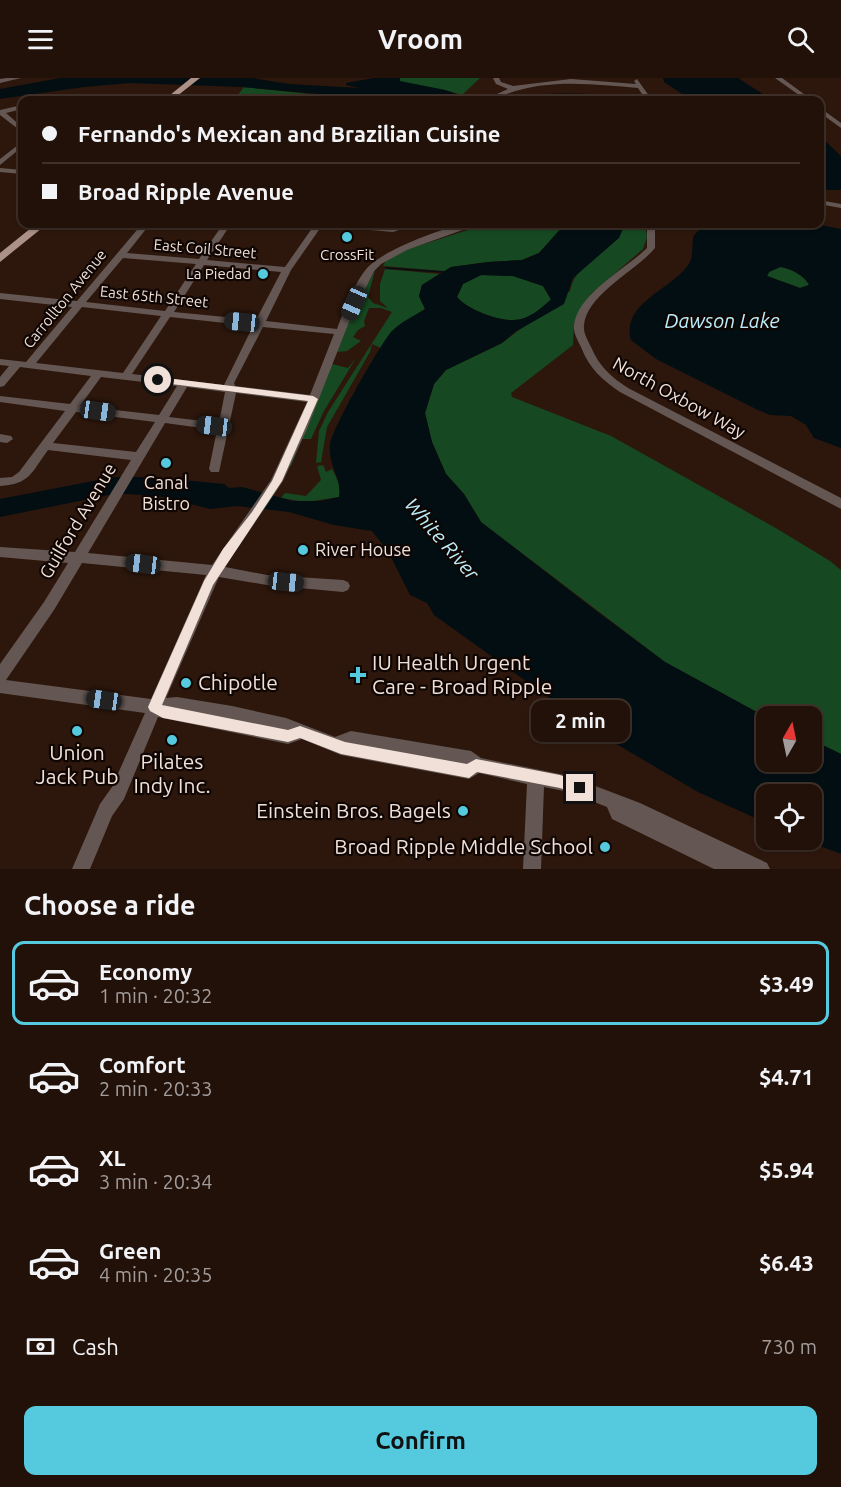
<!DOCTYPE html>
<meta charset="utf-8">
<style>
:root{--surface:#221109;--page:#2e1f17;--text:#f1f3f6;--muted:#a29d9c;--line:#3f312a;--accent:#55cadf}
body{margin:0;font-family:Ubuntu,sans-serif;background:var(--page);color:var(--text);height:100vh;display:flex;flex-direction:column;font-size:22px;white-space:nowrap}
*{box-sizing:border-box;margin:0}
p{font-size:20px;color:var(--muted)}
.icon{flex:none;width:33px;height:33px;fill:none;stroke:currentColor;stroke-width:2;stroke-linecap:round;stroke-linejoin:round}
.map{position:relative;height:791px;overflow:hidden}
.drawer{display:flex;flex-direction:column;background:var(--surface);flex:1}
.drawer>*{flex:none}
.hud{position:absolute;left:18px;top:18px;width:806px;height:132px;border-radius:12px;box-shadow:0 2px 4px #0004,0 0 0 2px var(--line);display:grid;align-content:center;height:132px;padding:0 24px;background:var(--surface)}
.needle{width:39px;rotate:9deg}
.buttons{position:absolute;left:756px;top:628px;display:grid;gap:12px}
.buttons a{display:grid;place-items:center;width:66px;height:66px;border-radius:12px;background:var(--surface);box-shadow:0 2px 4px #0004,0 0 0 2px var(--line);font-size:30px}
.end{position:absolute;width:27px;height:27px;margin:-14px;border:8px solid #f0e0d8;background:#111;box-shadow:0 0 0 3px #111}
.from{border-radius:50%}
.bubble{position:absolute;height:42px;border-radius:12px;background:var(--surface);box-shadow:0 2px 4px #0004,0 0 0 2px var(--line);font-size:20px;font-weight:700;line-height:42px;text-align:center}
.car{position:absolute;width:18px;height:36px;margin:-18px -9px;border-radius:8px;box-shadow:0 0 4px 2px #0007;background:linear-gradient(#222 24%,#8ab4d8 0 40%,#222 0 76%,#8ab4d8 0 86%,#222 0)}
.hud b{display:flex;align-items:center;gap:21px;height:57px;font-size:22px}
.hud b+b{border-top:2px solid var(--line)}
.hud i{width:15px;height:15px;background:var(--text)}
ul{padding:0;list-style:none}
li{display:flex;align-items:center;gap:18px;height:84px;margin:0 12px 9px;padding:0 12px;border:3px solid transparent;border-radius:12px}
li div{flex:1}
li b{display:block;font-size:22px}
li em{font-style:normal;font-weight:700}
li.on{border-color:var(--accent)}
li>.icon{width:54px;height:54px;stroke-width:1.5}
h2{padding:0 24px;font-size:27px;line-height:72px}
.pay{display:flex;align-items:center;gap:15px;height:66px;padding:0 24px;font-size:22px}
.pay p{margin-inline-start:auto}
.primary-button{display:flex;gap:12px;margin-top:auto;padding:12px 24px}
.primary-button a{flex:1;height:69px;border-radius:12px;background:var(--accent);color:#111;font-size:24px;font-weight:700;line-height:69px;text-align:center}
header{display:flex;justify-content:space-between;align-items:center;height:78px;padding:0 24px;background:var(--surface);font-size:27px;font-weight:700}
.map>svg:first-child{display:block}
.green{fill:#164922}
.water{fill:#020e12;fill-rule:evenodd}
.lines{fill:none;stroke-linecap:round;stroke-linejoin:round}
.stream{stroke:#020e12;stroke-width:1.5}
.minor{fill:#645753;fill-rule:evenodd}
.major{fill:#ac9188;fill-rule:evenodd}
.route{fill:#f0e0d8}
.poi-dot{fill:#55cadf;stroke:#0f0603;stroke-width:2}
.labels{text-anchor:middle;stroke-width:4.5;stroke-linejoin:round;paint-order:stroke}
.far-street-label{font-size:15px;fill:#f0e0d8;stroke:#0f0603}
.far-poi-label{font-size:15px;fill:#f0e0d8;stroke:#0f0603}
.street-label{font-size:18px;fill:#f0e0d8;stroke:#0f0603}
.poi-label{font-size:18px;fill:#f0e0d8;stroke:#0f0603}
.water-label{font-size:20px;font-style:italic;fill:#bceefd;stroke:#0f0603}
.near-poi-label{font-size:21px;fill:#f0e0d8;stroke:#0f0603;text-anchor:start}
</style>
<header><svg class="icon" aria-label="menu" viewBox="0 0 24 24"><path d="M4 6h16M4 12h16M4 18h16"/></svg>Vroom<svg class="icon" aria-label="search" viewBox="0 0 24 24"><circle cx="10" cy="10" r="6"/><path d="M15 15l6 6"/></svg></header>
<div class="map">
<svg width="841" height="791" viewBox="0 0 841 791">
<rect width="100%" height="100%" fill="#2d170c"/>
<g class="green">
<polygon points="380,0 480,0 462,17 445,12"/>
<polygon points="244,9 318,17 312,22 234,22"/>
<polygon points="486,146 565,146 539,175 522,182 488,184 451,189 445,193 383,188 386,182 375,192 368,219 373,225 388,230 380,223 380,206 385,191 439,196 422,207 419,218 425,231 391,254 381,270 372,266 370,274 327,349 321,384 316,385 319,353 328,334 392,234 381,230 369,230 364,243 365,248 358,252 353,259 361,263 347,273 337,274 351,237 376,188 403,173"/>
<path d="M625,146H645L647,159L643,171L591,216L574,246L573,267L511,315L512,319L611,358L774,449L830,483L841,492V676L812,662V639H766L665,584L481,444L464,416L446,396L432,364L425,335L434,306L446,292L502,265L570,213C576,182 611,176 625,146Z"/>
<path d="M780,189C790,190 805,198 809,207L800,210L767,198L769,194Z"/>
<path d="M481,197L513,198L543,208L551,222C542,231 528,242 514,242C497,243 467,231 457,219L463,206Z"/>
<polygon points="356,280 324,333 311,361 302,361 291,388 288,388 332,286 348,290"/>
<polygon points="323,387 326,394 332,391 341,409 339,419 306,424 281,420 285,415 306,418 321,402 317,388"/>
</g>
<g class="water">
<polygon points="60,0 253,0 289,6 360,10 346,7 346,5 374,0 400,0 400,3 445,12 473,22 385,22 241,9 130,5 84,9 0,21 0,11"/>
<polygon points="663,0 738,0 772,22 691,22 664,4"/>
<path d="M591,16H616L631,22H524C537,13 575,16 591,16Z"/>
<polygon points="819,57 841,78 841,112 819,112"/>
<path d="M565,146H625L619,160L573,200L564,226L515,254L502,265L446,292L434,306L425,335L432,364L446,396L464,416L481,444L591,529L665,584L766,639V684H812V662L841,676V776L804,762H812V717H766V745L698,714L601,657L434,537L427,525L410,517L388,473L372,453L334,447L289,434L237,428L210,431L164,419L128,416L109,417L0,439V421L114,399H151L224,406L229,410L242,409L293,423H320L339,419C342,400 328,388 330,367C331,352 380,267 391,254C400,244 414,238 425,231L419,218L422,207L451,189L488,184L522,182L539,175ZM481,197L513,198L543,208L551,221C542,230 528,242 514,242C497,243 467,231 457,219L463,206Z"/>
<path d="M706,146H815L841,151V370L814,360L806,347L791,338L770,337L758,332L656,281L631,262C620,224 675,211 690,184C694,175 691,166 694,157ZM780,189C790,190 805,198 809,207L800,210L767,198L769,194Z"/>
</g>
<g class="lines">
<polyline class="stream" points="386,190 443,194"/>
<g class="minor">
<polygon points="7,0 21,0 0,5 0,1"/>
<path d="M493,0H499L501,4L513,8L571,1L636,6L634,3L637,1L652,22H646L638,10C594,6 543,0 502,18L501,22H495L497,16L508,11L496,6Z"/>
<polygon points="775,0 782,0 812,22 806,22"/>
<polygon points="127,17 150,22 65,22 68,20"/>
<polygon points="22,27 22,31 6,35 22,49 22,54 0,37 0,32"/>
<polygon points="819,29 841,45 841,50 819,34"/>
<polygon points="22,64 22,69 0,87 0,81"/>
<polygon points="0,90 22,92 22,96 0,94"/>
<polygon points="819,122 841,126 841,130 819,126"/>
<path d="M142,146H150L127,175L199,181L223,146H231L207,182L285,189L315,146H323L291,192L266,243L337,251C344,233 355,203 368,189C385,171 456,143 479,146L407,172L381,186L374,193L349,244L307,351L283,403L225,489L267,497L343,502L348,504L350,508L348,512L343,514L267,507L219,499L166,620L177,619L232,628L286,640L335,659L351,653L471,673L481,680L569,698L640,725L767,785L770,791H714L612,741L607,729L569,714L544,709L541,791H523L527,706L479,695L469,701L341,677L302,661L288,666L158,639L124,721L112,738L90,791H72L100,726L112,709L145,635L0,615V586L44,524L68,485L0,479V469L75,474L131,382L48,372C31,395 30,406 0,408V400L12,399L19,394L65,333L0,324V318L70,326L91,298L20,289L4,308L0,309V299L9,288L0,287V281L26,284L72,229L0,221V215L77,223ZM123,180L196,186L165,233L86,224ZM204,187L281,194L256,242L174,234ZM82,229L161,238L123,295L36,285ZM170,239L253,248L224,307L132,296ZM263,249L334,256L310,317L235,308L234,305ZM101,299L177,308L159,337L80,328ZM187,309L225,314L219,345L169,339ZM236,315L307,324L271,402L212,487L88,475L165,345L217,352L209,391L211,394H219ZM76,334L155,344L136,374L53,365ZM82,485L206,497L151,621L6,602L54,532Z"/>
<polygon points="344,146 393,149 406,146 417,146 393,154 347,150 343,148"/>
<path d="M647,146H655V170C636,193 587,216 584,247C583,255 588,263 591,269C599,288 611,299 628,310L841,420V431L620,314C602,302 589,290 581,269C578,263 573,255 574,247C578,215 626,191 647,170Z"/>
<polygon points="0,356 11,358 13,361 7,365 0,364"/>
</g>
<g class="major">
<polygon points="191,0 200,0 172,22 164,22"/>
<polygon points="36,146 47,146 0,184 0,175"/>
</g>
</g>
<polygon class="route" points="158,299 313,318 318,321 282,403 213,507 162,627 288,652 300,648 345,664 467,686 476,681 560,697 585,706 587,710 585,715 580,717 560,710 477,694 469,700 341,676 300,660 288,664 163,640 150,633 148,629 204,503 223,471 252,434 272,403 308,323 155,304 155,300"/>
<g class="poi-dot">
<circle cx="347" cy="159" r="6"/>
<circle cx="263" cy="196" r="6"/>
<circle cx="166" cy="385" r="6"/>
<circle cx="303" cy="472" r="6"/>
<path d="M355 588h6v6h6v6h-6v6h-6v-6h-6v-6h6z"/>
<circle cx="186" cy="605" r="6"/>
<circle cx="77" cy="653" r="6"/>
<circle cx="172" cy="662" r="6"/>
<circle cx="463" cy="733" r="6"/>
<circle cx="605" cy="769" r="6"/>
</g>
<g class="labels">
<g class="far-street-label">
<text transform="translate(205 171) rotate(5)" y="5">East Coil Street</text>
<text transform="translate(154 219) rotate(6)" y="5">East 65th Street</text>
<text transform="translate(65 221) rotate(-51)" y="5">Carrollton Avenue</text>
</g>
<g class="far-poi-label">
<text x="347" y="182">CrossFit</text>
<text x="251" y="201" text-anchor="end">La Piedad</text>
</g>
<g class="street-label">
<text transform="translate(679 320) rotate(29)" y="6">North Oxbow Way</text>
<text transform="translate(78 443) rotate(-59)" y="6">Guilford Avenue</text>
</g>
<g class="poi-label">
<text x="166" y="411">Canal<tspan x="166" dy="21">Bistro</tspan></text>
<text x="315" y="478" text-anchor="start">River House</text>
</g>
<g class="water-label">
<text x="722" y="250">Dawson Lake</text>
<text transform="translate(442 461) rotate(49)" y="7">White River</text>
</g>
<g class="near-poi-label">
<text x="372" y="592">IU Health Urgent<tspan x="372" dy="24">Care - Broad Ripple</tspan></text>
<text x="198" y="612">Chipotle</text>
<text x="77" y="682" text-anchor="middle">Union<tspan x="77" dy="24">Jack Pub</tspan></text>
<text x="172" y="691" text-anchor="middle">Pilates<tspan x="172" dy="24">Indy Inc.</tspan></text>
<text x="451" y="740" text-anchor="end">Einstein Bros. Bagels</text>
<text x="593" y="776" text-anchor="end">Broad Ripple Middle School</text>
</g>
</g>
</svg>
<div class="buttons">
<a><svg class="needle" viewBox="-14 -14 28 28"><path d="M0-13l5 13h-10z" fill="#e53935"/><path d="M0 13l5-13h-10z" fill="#a29d9c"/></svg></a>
<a><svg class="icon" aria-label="locate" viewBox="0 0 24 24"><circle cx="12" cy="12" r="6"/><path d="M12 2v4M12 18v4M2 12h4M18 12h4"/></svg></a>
</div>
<i class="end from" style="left:158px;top:302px"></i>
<i class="end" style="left:580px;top:710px"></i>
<div class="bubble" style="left:531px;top:622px;width:99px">2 min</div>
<i class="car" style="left:354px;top:225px;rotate:204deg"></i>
<i class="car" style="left:242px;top:244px;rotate:276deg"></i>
<i class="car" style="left:98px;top:333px;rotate:98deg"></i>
<i class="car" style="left:214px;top:348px;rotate:277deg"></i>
<i class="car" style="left:143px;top:486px;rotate:277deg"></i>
<i class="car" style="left:286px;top:504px;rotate:96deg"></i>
<i class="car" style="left:104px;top:622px;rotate:278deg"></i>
<div class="hud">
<b><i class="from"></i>Fernando's Mexican and Brazilian Cuisine</b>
<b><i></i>Broad Ripple Avenue</b>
</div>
</div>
<section class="drawer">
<h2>Choose a ride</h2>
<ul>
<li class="on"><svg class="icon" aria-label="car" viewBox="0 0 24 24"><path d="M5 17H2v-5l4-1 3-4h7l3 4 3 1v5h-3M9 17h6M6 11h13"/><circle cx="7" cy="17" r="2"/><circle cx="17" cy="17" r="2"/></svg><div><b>Economy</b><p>1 min · 20:32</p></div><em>$3.49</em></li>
<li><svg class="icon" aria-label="car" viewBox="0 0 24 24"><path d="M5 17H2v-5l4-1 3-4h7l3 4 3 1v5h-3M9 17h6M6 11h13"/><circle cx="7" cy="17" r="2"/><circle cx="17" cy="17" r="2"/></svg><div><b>Comfort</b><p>2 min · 20:33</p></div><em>$4.71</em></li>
<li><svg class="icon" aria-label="car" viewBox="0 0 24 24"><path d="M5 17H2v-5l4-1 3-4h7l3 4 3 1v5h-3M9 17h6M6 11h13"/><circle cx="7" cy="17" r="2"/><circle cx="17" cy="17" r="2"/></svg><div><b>XL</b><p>3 min · 20:34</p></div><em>$5.94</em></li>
<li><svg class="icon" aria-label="car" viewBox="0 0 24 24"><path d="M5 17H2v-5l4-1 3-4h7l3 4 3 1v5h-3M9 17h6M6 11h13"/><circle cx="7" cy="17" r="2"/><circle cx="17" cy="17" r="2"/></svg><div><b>Green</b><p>4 min · 20:35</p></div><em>$6.43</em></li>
</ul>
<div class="pay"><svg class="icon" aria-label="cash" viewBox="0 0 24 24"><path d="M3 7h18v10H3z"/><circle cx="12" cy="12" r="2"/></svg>Cash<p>730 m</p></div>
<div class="primary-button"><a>Confirm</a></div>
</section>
